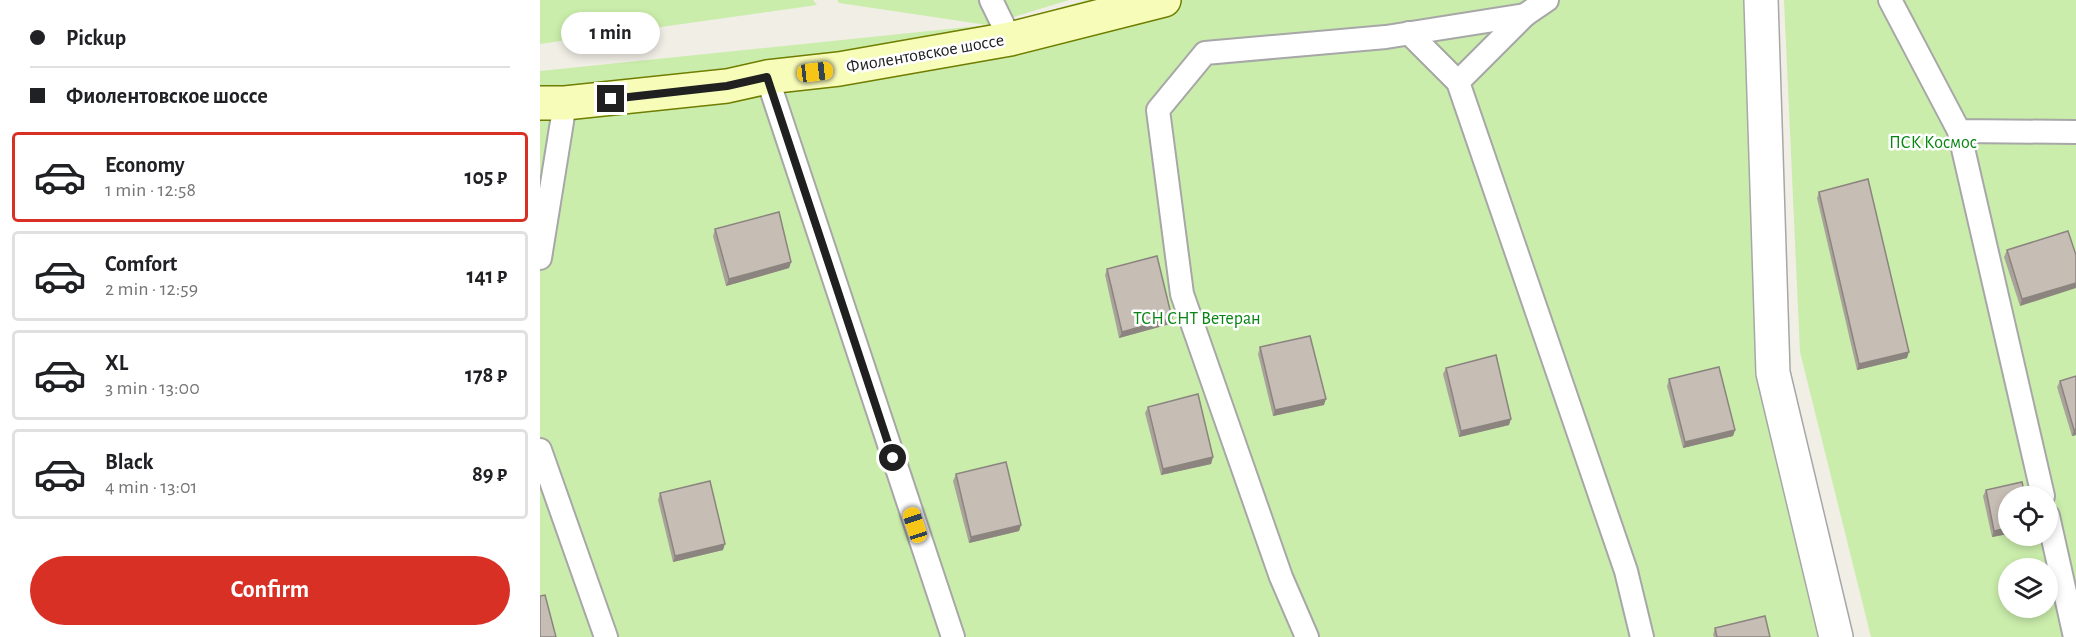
<!DOCTYPE html>
<meta charset="utf-8">
<style>
:root{--surface:#fff;--page:#f6f6f6;--text:#202124;--muted:#757577;--line:#e0e0e0;--accent:#d93025}
body{margin:0;font-family:"Alegreya Sans",sans-serif;background:var(--page);color:var(--text);height:100vh;display:flex;flex-direction:column;font-size:22px;white-space:nowrap}
*{box-sizing:border-box;margin:0}
p{font-size:20px;color:var(--muted)}
.icon{flex:none;width:33px;height:33px;fill:none;stroke:currentColor;stroke-width:2;stroke-linecap:round;stroke-linejoin:round}
.map{position:relative;flex:1;overflow:hidden}
.side{display:flex;flex-direction:column;background:var(--surface);width:540px}
.side>*{flex:none}
.banner{display:grid;align-content:center;height:132px;padding:0 30px;background:var(--surface)}
.tools{position:absolute;left:1458px;top:486px;display:grid;gap:12px}
.tools a{display:grid;place-items:center;width:60px;height:60px;border-radius:50%;background:var(--surface);box-shadow:0 3px 9px #0003;font-size:30px}
.end{position:absolute;width:27px;height:27px;margin:-14px;border:8px solid #202020;background:#fff;box-shadow:0 0 0 3px #fff}
.from{border-radius:50%}
.bubble{position:absolute;height:42px;border-radius:21px;background:var(--surface);box-shadow:0 3px 9px #0003;font-size:20px;font-weight:700;line-height:42px;text-align:center}
.car{position:absolute;width:18px;height:36px;margin:-18px -9px;border-radius:8px;box-shadow:0 0 4px 2px #0007;background:linear-gradient(#f5c518 24%,#345 0 40%,#f5c518 0 76%,#345 0 86%,#f5c518 0)}
.banner b{display:flex;align-items:center;gap:21px;height:57px;font-size:22px}
.banner b+b{border-top:2px solid var(--line)}
.banner i{width:15px;height:15px;background:var(--text)}
ul{padding:0;list-style:none}
li{display:flex;align-items:center;gap:18px;height:90px;margin:0 12px 9px;padding:0 18px;border:3px solid var(--line);border-radius:6px}
li div{flex:1}
li b{display:block;font-size:22px}
li em{font-style:normal;font-weight:700}
li.on{border-color:var(--accent)}
li>.icon{width:54px;height:54px;stroke-width:1.5}
.action{display:flex;gap:12px;margin-top:auto;padding:12px 30px}
.action a{flex:1;height:69px;border-radius:36px;background:var(--accent);color:#fff;font-size:24px;font-weight:700;line-height:69px;text-align:center}
main{display:flex;flex:1;min-height:0}
.map>svg:first-child{display:block}
.grass{fill:#caedab;fill-rule:evenodd}
.lines{fill:none;stroke-linecap:round;stroke-linejoin:round}
.service-casing{stroke:#a7a7a7;stroke-width:26}
.minor-casing{stroke:#a7a7a7;stroke-width:36}
.secondary-casing{stroke:#6f7e00;stroke-width:36}
.service{stroke:#fff;stroke-width:22}
.minor{stroke:#fff;stroke-width:33}
.secondary{stroke:#f8fcb9;stroke-width:33}
.wall{fill:#aaa39c}
.shaded-wall{fill:#8b847f}
.building{fill:#c6bdb5;stroke:#8b847f;stroke-width:1.5}
.route{stroke:#202020;stroke-width:8}
.labels{text-anchor:middle;stroke-width:5;stroke-linejoin:round;paint-order:stroke}
.street-label{font-size:18px;fill:#202020;stroke:#fff}
.park-label{font-size:18px;fill:#078513;stroke:#fff}
</style>
<main>
<section class="side">
<div class="banner">
<b><i class="from"></i>Pickup</b>
<b><i></i>Фиолентовское шоссе</b>
</div>
<ul>
<li class="on"><svg class="icon" aria-label="car" viewBox="0 0 24 24"><path d="M5 17H2v-5l4-1 3-4h7l3 4 3 1v5h-3M9 17h6M6 11h13"/><circle cx="7" cy="17" r="2"/><circle cx="17" cy="17" r="2"/></svg><div><b>Economy</b><p>1 min · 12:58</p></div><em>105 ₽</em></li>
<li><svg class="icon" aria-label="car" viewBox="0 0 24 24"><path d="M5 17H2v-5l4-1 3-4h7l3 4 3 1v5h-3M9 17h6M6 11h13"/><circle cx="7" cy="17" r="2"/><circle cx="17" cy="17" r="2"/></svg><div><b>Comfort</b><p>2 min · 12:59</p></div><em>141 ₽</em></li>
<li><svg class="icon" aria-label="car" viewBox="0 0 24 24"><path d="M5 17H2v-5l4-1 3-4h7l3 4 3 1v5h-3M9 17h6M6 11h13"/><circle cx="7" cy="17" r="2"/><circle cx="17" cy="17" r="2"/></svg><div><b>XL</b><p>3 min · 13:00</p></div><em>178 ₽</em></li>
<li><svg class="icon" aria-label="car" viewBox="0 0 24 24"><path d="M5 17H2v-5l4-1 3-4h7l3 4 3 1v5h-3M9 17h6M6 11h13"/><circle cx="7" cy="17" r="2"/><circle cx="17" cy="17" r="2"/></svg><div><b>Black</b><p>4 min · 13:01</p></div><em>89 ₽</em></li>
</ul>
<div class="action"><a>Confirm</a></div>
</section>
<div class="map">
<svg width="1536" height="637" viewBox="0 0 1536 637">
<rect width="100%" height="100%" fill="#f1eee6"/>
<g class="grass">
<polygon points="0,0 273,0 277,5 0,44"/>
<polygon points="297,0 529,0 454,23 465,23 547,0 1230,0 1247,372 1313,637 0,637 0,71 447,25 299,3"/>
<path d="M1244,0H1536V637H1331L1260,352ZM1468,496H1508V536H1468ZM1468,568H1508V608H1468Z"/>
</g>
<g class="lines">
<g class="service-casing">
<g id="service">
<polyline points="451,0 470,39"/>
<polyline points="1007,0 985,15 918,82 1086,571 1102,637"/>
<polyline points="1350,0 1419,131 1536,132"/>
<polyline points="869,33 918,82"/>
<polyline points="227,77 413,637"/>
<polyline points="1419,131 1503,496"/>
<polyline points="0,258 25,103"/>
<polyline points="0,450 66,637"/>
<polyline points="1508,516 1535,637"/>
<polyline points="767,637 741,577 642,294 618,110 665,53 846,37 985,15"/>
</g>
</g>
<g class="minor-casing">
<polyline id="minor" points="1221,0 1233,373 1296,637"/>
</g>
<g class="secondary-casing">
<polyline id="secondary" points="0,103 25,103 187,86 227,77 299,69 470,39 624,0"/>
</g>
<use href="#service" class="service"/>
<use href="#minor" class="minor"/>
<use href="#secondary" class="secondary"/>
</g>
<g class="wall">
<polygon points="1279,192 1367,358 1317,370 1277,198"/>
<polygon points="175,229 251,262 249,268 186,286 173,236"/>
<polygon points="1528,231 1480,306 1464,257 1467,250"/>
<polygon points="567,269 630,324 579,338 565,275"/>
<polygon points="720,347 784,405 733,416 718,354"/>
<polygon points="906,368 969,425 919,437 903,374"/>
<polygon points="1536,376 1536,435 1532,436 1517,387 1520,381"/>
<polygon points="1129,379 1195,430 1193,436 1143,448 1127,386"/>
<polygon points="608,407 673,457 671,464 621,475 605,413"/>
<polygon points="416,474 481,525 479,531 429,543 413,481"/>
<polygon points="1446,490 1468,496 1468,534 1452,537 1443,496"/>
<polygon points="120,493 183,550 133,562 118,500"/>
<polygon points="1175,628 1230,637 1174,637 1173,635"/>
</g>
<g class="shaded-wall">
<polygon points="251,262 249,268 186,286 189,279"/>
<polygon points="1536,283 1536,288 1480,306 1482,299"/>
<polygon points="632,318 630,324 579,338 582,332"/>
<polygon points="1369,352 1367,358 1317,370 1319,364"/>
<polygon points="786,399 784,405 733,416 735,410"/>
<polygon points="971,419 969,425 919,437 921,431"/>
<polygon points="1536,429 1536,435 1532,436 1534,430"/>
<polygon points="1195,430 1193,436 1143,448 1145,442"/>
<polygon points="673,457 671,464 621,475 623,469"/>
<polygon points="481,525 479,531 429,543 431,537"/>
<polygon points="1468,528 1468,534 1452,537 1454,531"/>
<polygon points="185,544 183,550 133,562 135,556"/>
</g>
<g class="building">
<polygon points="1328,179 1369,352 1319,364 1279,192"/>
<polygon points="239,212 251,262 189,279 175,229"/>
<polygon points="1528,231 1536,255 1536,283 1482,299 1467,250"/>
<polygon points="617,256 632,318 582,332 567,269"/>
<polygon points="770,336 786,399 735,410 720,347"/>
<polygon points="956,355 971,419 921,431 906,368"/>
<polygon points="1179,367 1195,430 1145,442 1129,379"/>
<polygon points="1536,376 1536,429 1534,430 1520,381"/>
<polygon points="658,394 673,457 623,469 608,407"/>
<polygon points="466,462 481,525 431,537 416,474"/>
<polygon points="170,481 185,544 135,556 120,493"/>
<polygon points="1482,482 1485,496 1468,496 1468,528 1454,531 1446,490"/>
<polygon points="5,595 16,637 0,637 0,596"/>
<polygon points="1225,616 1230,637 1177,637 1175,628"/>
</g>
<g class="lines">
<polyline class="route" points="71,99 187,86 227,77 353,458"/>
</g>
<g class="labels">
<g class="street-label">
<text transform="translate(385 53) rotate(-10)" y="6">Фиолентовское шоссе</text>
</g>
<g class="park-label">
<text x="1393" y="148">ПСК Космос</text>
<text x="657" y="324">ТСН СНТ Ветеран</text>
</g>
</g>
</svg>
<div class="tools">
<a><svg class="icon" aria-label="locate" viewBox="0 0 24 24"><circle cx="12" cy="12" r="6"/><path d="M12 2v4M12 18v4M2 12h4M18 12h4"/></svg></a>
<a><svg class="icon" aria-label="layers" viewBox="0 0 24 24"><path d="M12 4l9 5-9 5-9-5zM3 14l9 5 9-5"/></svg></a>
</div>
<i class="end from" style="left:353px;top:458px"></i>
<i class="end" style="left:71px;top:99px"></i>
<div class="bubble" style="left:21px;top:12px;width:99px">1 min</div>
<i class="car" style="left:275px;top:72px;rotate:83deg"></i>
<i class="car" style="left:375px;top:525px;rotate:342deg"></i>
</div>
</main>
